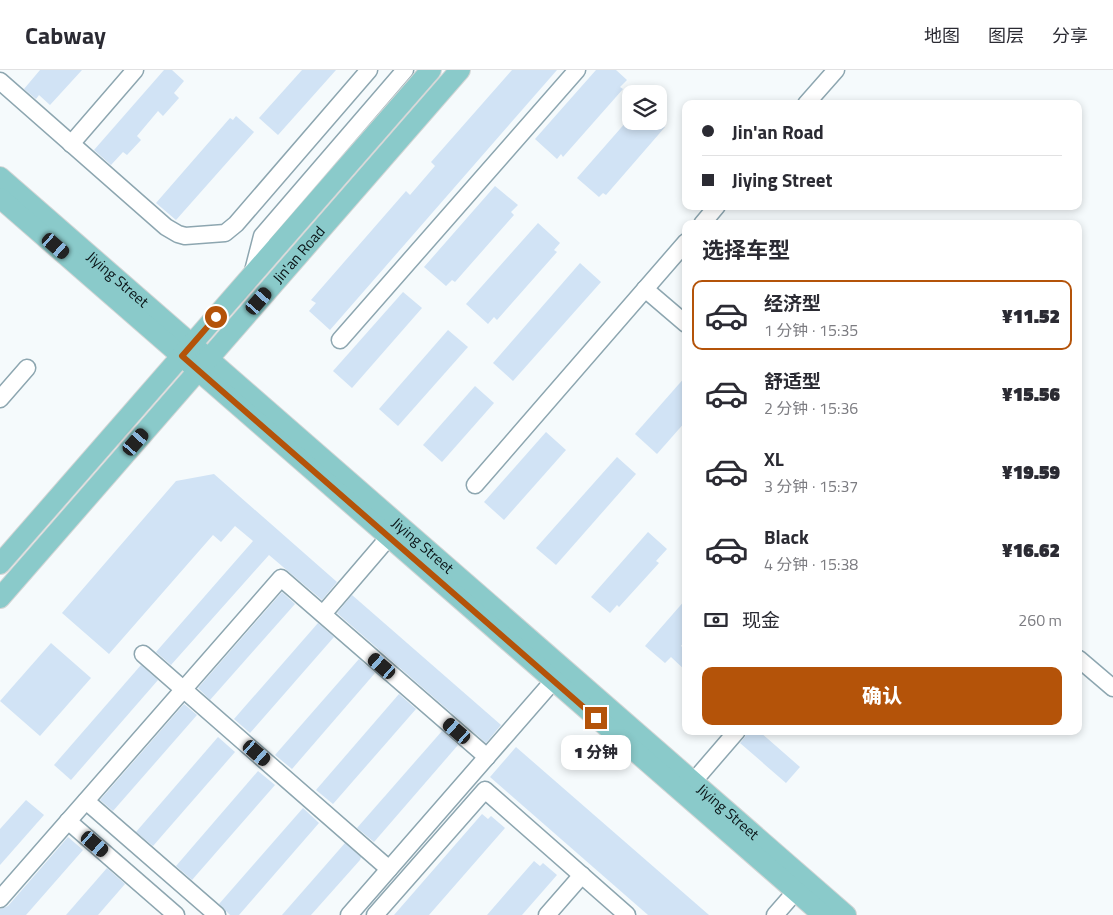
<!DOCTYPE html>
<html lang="zh">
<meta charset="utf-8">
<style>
:root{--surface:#fff;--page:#f7f7f7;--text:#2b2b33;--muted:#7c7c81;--line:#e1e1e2;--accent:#b45309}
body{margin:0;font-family:"Titillium Web","Noto Sans SC",sans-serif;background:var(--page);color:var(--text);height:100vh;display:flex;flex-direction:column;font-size:19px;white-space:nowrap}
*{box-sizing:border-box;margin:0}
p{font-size:16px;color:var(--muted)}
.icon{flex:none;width:28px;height:28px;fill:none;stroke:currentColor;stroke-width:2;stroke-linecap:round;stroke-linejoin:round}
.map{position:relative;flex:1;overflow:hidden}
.panel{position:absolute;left:682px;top:150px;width:400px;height:515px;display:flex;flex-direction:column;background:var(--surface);border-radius:10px;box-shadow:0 2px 8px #0003}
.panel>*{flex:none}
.top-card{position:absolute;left:682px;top:30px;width:400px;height:110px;border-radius:10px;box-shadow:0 2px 8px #0003;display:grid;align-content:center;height:110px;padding:0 20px;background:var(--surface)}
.controls{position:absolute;left:622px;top:15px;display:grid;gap:10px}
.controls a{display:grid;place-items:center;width:45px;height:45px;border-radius:10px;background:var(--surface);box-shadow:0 2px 8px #0003;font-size:25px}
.end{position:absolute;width:22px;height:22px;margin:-11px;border:6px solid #b45309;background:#fff;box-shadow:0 0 0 2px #fff}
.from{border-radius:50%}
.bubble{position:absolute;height:35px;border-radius:10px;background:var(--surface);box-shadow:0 2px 8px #0003;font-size:16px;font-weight:800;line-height:35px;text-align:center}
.car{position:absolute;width:15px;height:30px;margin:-15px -8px;border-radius:6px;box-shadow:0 0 4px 1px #0007;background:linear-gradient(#222 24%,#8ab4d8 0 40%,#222 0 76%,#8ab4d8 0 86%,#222 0)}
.top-card b{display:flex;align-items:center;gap:18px;height:48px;font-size:19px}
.top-card b+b{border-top:1px solid var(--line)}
.top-card i{width:12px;height:12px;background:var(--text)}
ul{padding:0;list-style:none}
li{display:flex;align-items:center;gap:15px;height:70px;margin:0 10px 8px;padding:0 10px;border:2px solid transparent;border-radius:10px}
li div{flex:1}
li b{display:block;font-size:19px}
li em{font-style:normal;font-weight:800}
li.on{border-color:var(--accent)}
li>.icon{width:45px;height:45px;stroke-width:1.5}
h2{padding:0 20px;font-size:22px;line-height:60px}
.pay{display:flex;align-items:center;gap:12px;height:55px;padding:0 20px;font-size:19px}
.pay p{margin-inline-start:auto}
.primary-button{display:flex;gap:10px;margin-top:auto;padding:10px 20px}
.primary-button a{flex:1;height:58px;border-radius:10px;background:var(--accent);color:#fff;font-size:20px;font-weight:800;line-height:58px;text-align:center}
header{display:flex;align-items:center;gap:30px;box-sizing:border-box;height:70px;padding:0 25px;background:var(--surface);border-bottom:1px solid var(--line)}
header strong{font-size:24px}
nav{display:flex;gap:28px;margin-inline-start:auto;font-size:18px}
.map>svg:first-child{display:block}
.building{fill:#d1e3f5}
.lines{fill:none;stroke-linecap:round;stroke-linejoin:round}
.minor-casing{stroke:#8da6b0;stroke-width:19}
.major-casing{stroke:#d3d5d5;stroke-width:22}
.minor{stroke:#fff;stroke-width:16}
.major{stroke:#8acaca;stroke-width:20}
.route{stroke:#b45309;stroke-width:6}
.labels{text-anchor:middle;stroke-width:4;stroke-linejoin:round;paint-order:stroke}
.street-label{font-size:15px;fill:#0a1417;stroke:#f5fafc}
</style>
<header>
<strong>Cabway</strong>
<nav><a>地图</a><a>图层</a><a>分享</a></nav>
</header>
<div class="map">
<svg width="1113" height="845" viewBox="0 0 1113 845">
<rect width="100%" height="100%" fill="#f5fafc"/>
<g class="building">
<polygon points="40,0 82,0 50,35 39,25 36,29 24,19"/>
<polygon points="164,0 172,0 184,11 174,23 179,28 163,46 158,41 137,66 141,70 127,85 123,82 111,95 94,80"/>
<polygon points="302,0 336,0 278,65 259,48"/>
<polygon points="512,0 557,0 330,260 309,241 316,233 311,230 406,121 410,125 435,96 431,92"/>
<polygon points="596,0 616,0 627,10 620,17 623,19 563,87 561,84 557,89 535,69"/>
<polygon points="236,46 254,62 176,150 156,133 230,48 233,50"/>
<polygon points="627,51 659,51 665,57 606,125 603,123 599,127 577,108"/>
<polygon points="495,116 518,135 511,142 514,145 455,212 452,210 446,216 424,197"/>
<polygon points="538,153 560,173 554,180 557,182 497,250 494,247 488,254 466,234"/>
<polygon points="580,193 601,212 513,311 493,293"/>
<polygon points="403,222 422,238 352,318 333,301"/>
<polygon points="448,260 468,277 398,356 379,339"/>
<polygon points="686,306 686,351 657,384 635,364"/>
<polygon points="475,316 494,333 442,392 423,375"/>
<polygon points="546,362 566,380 504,450 484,432"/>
<polygon points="617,387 636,404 556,495 536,478"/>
<polygon points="214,404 337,512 322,530 269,485 171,595 156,582 253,471 235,456 221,472 213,465 109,584 62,543 176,411"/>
<polygon points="648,462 667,479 656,491 659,493 619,537 617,535 610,543 591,527"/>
<polygon points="282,522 295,534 210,630 198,618"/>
<polygon points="352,525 501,655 486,673 337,543"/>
<polygon points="686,529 686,569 681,576 686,580 686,601 671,587 665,593 645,576"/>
<polygon points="318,553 334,567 250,663 234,649"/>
<polygon points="51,573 91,608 40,666 0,631"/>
<polygon points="359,589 375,603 292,699 275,685"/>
<polygon points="141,595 158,610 71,710 54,695"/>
<polygon points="399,624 416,639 333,734 316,720"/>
<polygon points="184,634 197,645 113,741 100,730"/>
<polygon points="442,661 458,675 374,772 357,758"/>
<polygon points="747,661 759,661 800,697 786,713 740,673 745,667"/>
<polygon points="218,667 235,682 153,776 136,762"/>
<polygon points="516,677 709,845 648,845 490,707"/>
<polygon points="258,701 275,715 192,810 176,796"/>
<polygon points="26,730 44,745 0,795 0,759"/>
<polygon points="303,738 319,753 239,845 230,845 219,834"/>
<polygon points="482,744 488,749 491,746 505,758 429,845 394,845"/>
<polygon points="68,767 83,780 26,845 0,845 0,839 8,836"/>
<polygon points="345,773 361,787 360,790 311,845 282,845"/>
<polygon points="534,791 540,796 543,793 557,805 522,845 487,845"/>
<polygon points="107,798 125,814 98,845 66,845"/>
</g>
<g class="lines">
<g class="minor-casing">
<g id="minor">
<polyline points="0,11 166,157 178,164 185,166 225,163 236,154 369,0"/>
<polyline points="806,34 836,0"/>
<polyline points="71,74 135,0"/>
<polyline points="702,154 717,136"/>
<polyline points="252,205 262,166 405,0"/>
<polyline points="645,219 686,254"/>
<polyline points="340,270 577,0"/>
<polyline points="0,329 27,298"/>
<polyline points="475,415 686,172"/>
<polyline points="323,544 389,467"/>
<polyline points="143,584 389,799"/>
<polyline points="1079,589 1113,618"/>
<polyline points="693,712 737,661"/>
<polyline points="86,731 217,845"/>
<polyline points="68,751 176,845"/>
<polyline points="0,829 281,508 487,687"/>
<polyline points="349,845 554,610"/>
<polyline points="375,845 485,720 627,845"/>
<polyline points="547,845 582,805"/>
<polyline points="775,845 796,821"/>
</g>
</g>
<g class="major-casing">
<g id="major">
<path id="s1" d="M0,107L846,845"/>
<polyline points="0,128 823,845"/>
<polyline points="0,494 431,0"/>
<path id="s2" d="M0,528L460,0"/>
</g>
</g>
<use href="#minor" class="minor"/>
<use href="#major" class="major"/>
</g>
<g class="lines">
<polyline class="route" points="216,247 182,286 596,648"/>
</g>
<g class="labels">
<g class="street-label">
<text dy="5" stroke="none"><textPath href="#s2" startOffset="455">Jin'an Road</textPath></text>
<text dy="5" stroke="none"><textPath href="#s1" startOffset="156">Jiying Street</textPath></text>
<text dy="5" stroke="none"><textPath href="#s1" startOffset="561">Jiying Street</textPath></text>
<text dy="5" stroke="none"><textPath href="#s1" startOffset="966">Jiying Street</textPath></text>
</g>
</g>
</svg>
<div class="controls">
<a><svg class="icon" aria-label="layers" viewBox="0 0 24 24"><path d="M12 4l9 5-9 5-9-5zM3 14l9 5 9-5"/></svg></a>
</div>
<i class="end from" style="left:216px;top:247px"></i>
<i class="end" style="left:596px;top:648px"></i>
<div class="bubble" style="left:561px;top:665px;width:70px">1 分钟</div>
<i class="car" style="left:56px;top:176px;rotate:131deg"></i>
<i class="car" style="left:259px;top:231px;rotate:41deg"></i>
<i class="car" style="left:136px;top:372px;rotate:41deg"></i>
<i class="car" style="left:382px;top:596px;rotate:311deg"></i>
<i class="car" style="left:457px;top:661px;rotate:311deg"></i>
<i class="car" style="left:257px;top:683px;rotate:131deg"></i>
<i class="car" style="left:95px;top:774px;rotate:131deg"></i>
<div class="top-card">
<b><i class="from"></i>Jin'an Road</b>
<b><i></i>Jiying Street</b>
</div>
<section class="panel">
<h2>选择车型</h2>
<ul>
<li class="on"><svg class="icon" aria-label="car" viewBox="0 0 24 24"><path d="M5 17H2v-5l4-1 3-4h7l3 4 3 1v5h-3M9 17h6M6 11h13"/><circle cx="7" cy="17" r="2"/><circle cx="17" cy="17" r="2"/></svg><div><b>经济型</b><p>1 分钟 · 15:35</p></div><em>¥11.52</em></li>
<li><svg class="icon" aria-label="car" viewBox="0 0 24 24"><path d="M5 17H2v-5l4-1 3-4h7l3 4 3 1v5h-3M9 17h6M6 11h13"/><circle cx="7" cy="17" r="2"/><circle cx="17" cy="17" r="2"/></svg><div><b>舒适型</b><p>2 分钟 · 15:36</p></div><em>¥15.56</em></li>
<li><svg class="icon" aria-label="car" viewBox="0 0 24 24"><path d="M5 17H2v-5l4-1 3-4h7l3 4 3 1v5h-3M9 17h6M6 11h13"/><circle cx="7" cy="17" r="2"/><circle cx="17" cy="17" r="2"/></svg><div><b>XL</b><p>3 分钟 · 15:37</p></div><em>¥19.59</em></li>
<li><svg class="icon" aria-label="car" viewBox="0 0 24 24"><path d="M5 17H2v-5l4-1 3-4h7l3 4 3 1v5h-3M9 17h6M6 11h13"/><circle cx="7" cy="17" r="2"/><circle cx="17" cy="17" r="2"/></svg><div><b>Black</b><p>4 分钟 · 15:38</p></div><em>¥16.62</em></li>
</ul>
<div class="pay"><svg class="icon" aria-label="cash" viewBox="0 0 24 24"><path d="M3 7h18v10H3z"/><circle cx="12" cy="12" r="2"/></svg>现金<p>260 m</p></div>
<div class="primary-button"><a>确认</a></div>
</section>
</div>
